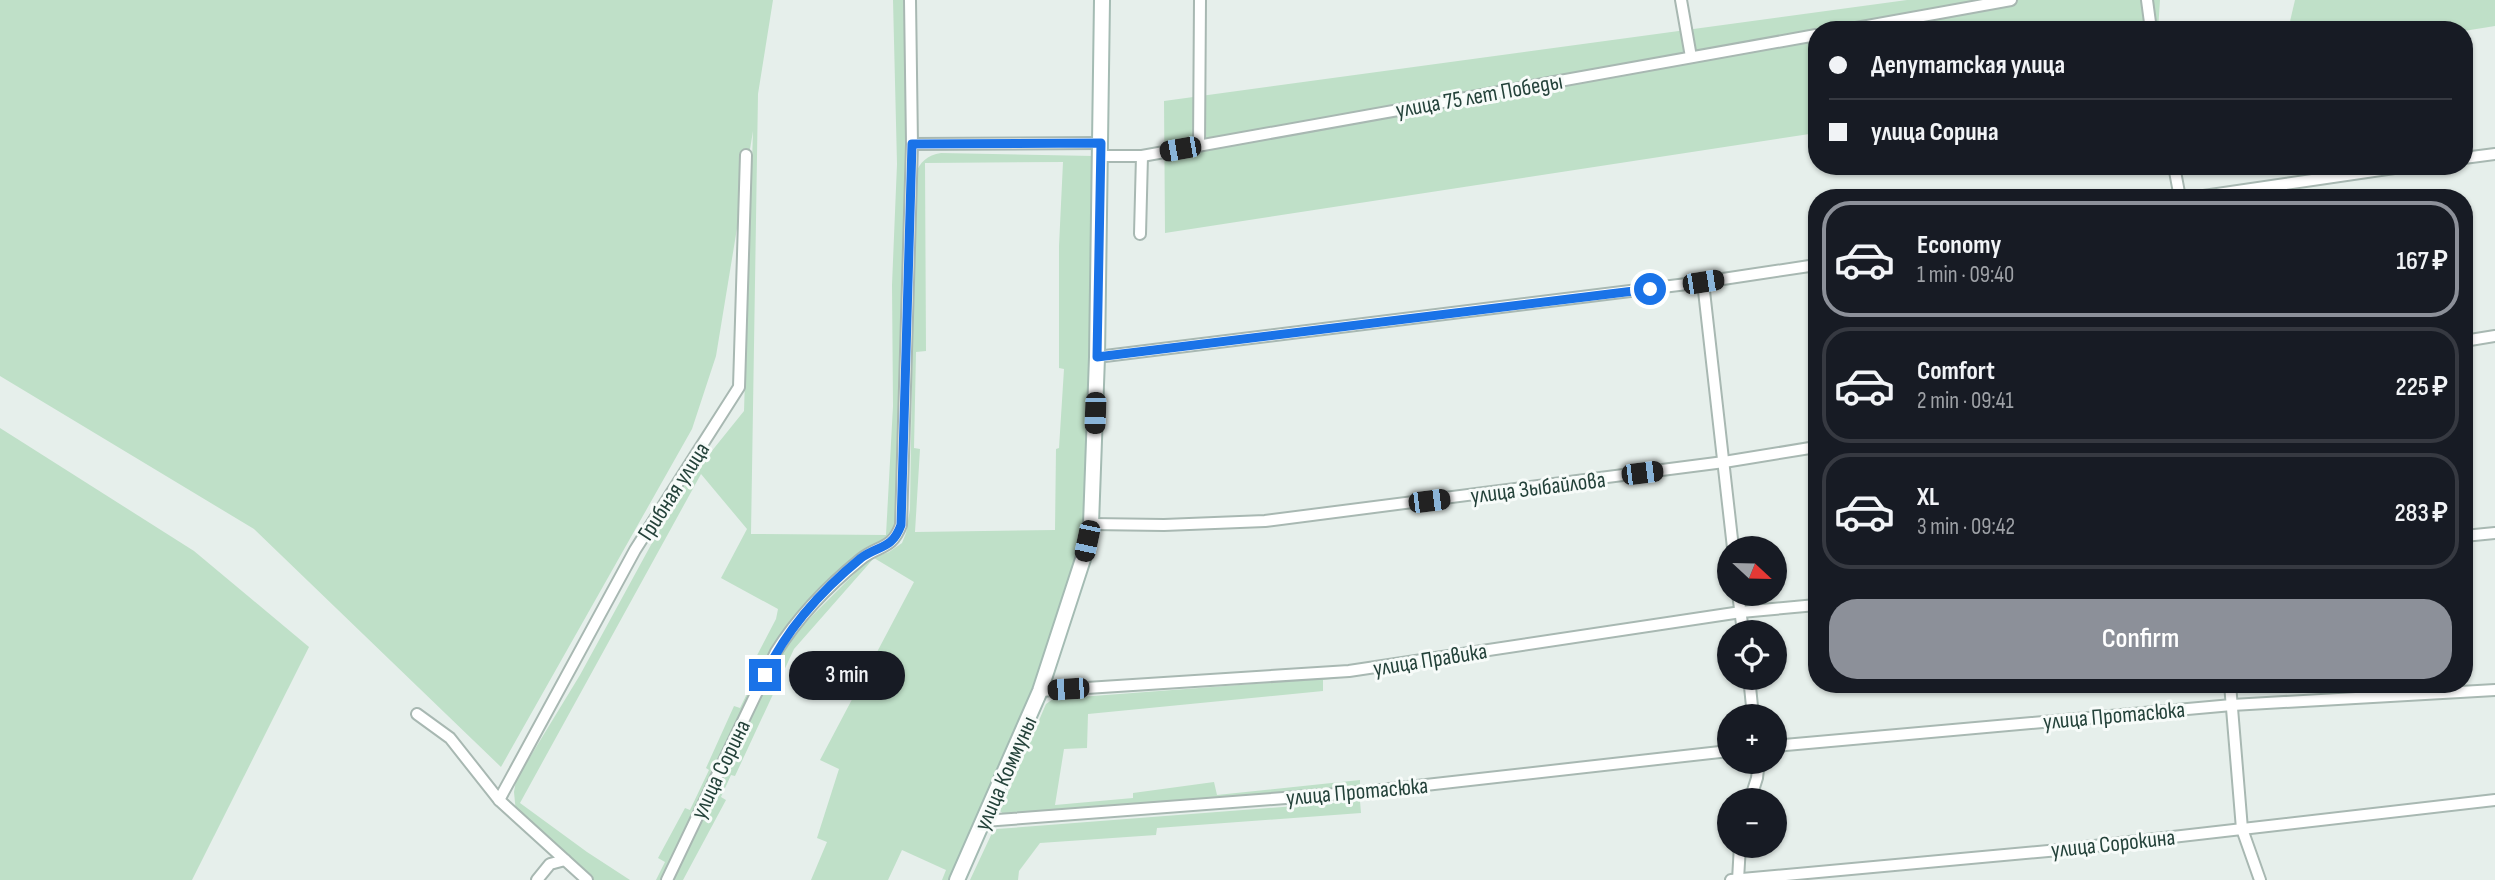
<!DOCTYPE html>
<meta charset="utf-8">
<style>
:root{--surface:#171b24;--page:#242831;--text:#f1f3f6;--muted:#9ea1a6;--line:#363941;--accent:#8c9099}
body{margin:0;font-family:"Sofia Sans Condensed",sans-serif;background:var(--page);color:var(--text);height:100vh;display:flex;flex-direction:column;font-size:26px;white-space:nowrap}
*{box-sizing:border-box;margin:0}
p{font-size:23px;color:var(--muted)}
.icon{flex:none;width:38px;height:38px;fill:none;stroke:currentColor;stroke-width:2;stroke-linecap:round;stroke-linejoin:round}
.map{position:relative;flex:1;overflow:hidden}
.panel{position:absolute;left:1808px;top:189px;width:665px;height:504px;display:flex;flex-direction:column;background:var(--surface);border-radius:28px;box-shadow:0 2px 5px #0004}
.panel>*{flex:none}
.hud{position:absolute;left:1808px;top:21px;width:665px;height:154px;border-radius:28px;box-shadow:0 2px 5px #0004;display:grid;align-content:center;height:154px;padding:0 21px;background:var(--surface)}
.needle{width:46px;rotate:112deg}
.fabs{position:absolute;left:1717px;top:536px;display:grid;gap:14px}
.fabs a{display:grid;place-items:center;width:70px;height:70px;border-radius:50%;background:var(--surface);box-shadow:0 2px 5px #0004;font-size:35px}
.end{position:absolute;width:32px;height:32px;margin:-16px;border:9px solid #1a73e8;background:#fff;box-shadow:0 0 0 4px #fff}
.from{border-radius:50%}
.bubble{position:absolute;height:49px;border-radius:24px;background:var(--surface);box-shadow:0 2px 5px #0004;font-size:23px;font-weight:600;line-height:49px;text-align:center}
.car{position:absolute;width:21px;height:42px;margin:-21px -10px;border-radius:9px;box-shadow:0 0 5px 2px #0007;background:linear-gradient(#222 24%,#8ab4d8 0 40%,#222 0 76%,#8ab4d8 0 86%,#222 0)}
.hud b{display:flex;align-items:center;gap:24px;height:66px;font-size:26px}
.hud b+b{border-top:2px solid var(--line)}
.hud i{width:18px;height:18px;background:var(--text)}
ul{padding:12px 0 0;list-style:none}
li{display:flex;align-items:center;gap:21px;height:116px;margin:0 14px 10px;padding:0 7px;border:4px solid var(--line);border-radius:28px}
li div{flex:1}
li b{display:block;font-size:26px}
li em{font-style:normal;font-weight:600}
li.active{border-color:var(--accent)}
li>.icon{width:63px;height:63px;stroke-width:1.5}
.action{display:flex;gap:14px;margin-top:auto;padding:14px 21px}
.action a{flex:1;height:80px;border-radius:28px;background:var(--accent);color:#fff;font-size:28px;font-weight:600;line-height:80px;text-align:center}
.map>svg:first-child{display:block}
.green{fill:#bfe0c8;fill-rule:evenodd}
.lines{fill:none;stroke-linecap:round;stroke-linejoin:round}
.street-casing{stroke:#a8b8b2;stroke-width:14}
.secondary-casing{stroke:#a4bbb3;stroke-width:18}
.street{stroke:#fff;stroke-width:10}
.secondary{stroke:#fff;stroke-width:14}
.route{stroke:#1a73e8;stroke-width:9}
.labels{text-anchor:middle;stroke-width:6;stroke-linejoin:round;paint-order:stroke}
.street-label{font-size:23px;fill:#24423a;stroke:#f7fbf9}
</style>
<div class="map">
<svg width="2495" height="880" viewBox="0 0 2495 880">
<rect width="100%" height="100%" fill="#e6efeb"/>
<g class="green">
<path d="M0,0H773L758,94L751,534L886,535L893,406L892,285L897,164L893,0H904C911,177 902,354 896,530L886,544L858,554L794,620L778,641L762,668L661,880H656L665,862L658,858L685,808L690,810L709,770L706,768L734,706L740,708L760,667L753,663L776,619L778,609L721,578L747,529L701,474L520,803L587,852L630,880H593L516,813L514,792L516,780L580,675L682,488L744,411L753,131L716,356L692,429L501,767L254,529L0,376Z"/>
<polygon points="1907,0 2160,0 2158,30 1816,30 1816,133 1165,233 1164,101"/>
<polygon points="2295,0 2495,0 2495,26 2464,31 2288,30"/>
<path d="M941,153L1094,156L1087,497L1084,533L1037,689L954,880H942L946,870L902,850L888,880H811L827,842L817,838L839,769L820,760L914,582L874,558L794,649L735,776L731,775L721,797L726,800L683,880H671L788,643L799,629L869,559L889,552L902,543L906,533L910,509L915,175C920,162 927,155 941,153ZM1063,162L1059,246V368L1064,369L1059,448L1056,449L1055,530L915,532L920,449L914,448L916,352L926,351L925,163Z"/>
<polygon points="0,428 194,551 309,647 192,880 0,880"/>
<polygon points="1347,677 1323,680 1323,691 1088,714 1087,748 1064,749 1055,805 1133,798 1133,793 1214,782 1217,795 1360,780 1360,789 1009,819 1000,811 1046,704 1053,699"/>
<polygon points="1360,801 1361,813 1157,828 1156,835 1040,843 1019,871 1018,880 970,880 992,833 997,829"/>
</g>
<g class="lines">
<g class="street-casing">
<g id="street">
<polyline points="1681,0 1691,57"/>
<polyline points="2147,0 2151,30"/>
<polyline points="1845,30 2011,0"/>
<polyline points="912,144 1101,143"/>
<polyline points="1199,145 1200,0"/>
<polyline points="1101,156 1142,156 1140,234"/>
<polyline points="1142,156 1816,35"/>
<polyline points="2464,158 2495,154"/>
<polyline points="2174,166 2180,198"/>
<polyline points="2190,198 2408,166"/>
<polyline points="1703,282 1733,548"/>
<polyline points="2464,341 2495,336"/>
<polyline points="1097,357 1703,282 1816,265"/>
<polyline points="1091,524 1164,525 1265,521 1724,462 1816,447"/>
<polyline points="2464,536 2495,533"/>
<polyline points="1738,593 1743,632"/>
<polyline points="1749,677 1753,716"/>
<polyline points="2230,684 2242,829 2260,880"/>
<polyline points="1040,691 1349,671 1741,612 1816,605"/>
<polyline points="417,714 450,738 499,800 587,880"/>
<polyline points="1774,746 2232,705 2495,690"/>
<polyline points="499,800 635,550 739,387 746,155"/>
<polyline points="1750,800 1757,778 1759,761"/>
<polyline points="984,821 1363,792 1729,751"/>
<polyline points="537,880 550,864 565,860"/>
<path d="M667,880L776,652C798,617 829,585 861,559C878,545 892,550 901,525L912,144L910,0"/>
<polyline points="1731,880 2059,850 2495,800"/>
<polyline points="1738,880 1740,845"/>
</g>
</g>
<g class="secondary-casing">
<polyline id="secondary" points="957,880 1040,691 1084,556 1091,524 1097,357 1102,0"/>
</g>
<use href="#street" class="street"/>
<use href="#secondary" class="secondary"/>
</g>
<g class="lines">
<path class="route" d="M765,675C786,630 822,590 861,558C878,545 892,550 901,525L912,144L1101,143L1097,357L1650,289"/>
</g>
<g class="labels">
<g class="street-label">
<text transform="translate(1479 95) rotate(-10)" y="8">улица 75 лет Победы</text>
<text transform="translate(1538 487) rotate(-7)" y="8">улица Зыбайлова</text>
<text transform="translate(673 491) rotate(-57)" y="8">Грибная улица</text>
<text transform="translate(1430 659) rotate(-9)" y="8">улица Правика</text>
<text transform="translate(2114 715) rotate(-5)" y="8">улица Протасюка</text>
<text transform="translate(720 769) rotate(-64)" y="8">улица Сорина</text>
<text transform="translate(1005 773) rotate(-66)" y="8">улица Коммуны</text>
<text transform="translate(1357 791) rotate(-5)" y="8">улица Протасюка</text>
<text transform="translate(2113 843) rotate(-6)" y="8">улица Сорокина</text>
</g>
</g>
</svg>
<div class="fabs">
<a><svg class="needle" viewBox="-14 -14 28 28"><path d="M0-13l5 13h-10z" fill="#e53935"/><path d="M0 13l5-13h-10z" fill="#9ea1a6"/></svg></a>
<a><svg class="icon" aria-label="locate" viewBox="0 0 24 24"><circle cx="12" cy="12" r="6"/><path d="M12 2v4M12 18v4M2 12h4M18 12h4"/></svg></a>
<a>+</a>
<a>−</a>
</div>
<i class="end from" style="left:1650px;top:289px"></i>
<i class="end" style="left:765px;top:675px"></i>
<div class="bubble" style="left:789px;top:651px;width:116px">3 min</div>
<i class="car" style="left:1180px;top:149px;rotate:260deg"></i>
<i class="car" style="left:1703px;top:282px;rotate:81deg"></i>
<i class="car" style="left:1095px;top:413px;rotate:182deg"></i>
<i class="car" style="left:1642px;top:473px;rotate:83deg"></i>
<i class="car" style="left:1429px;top:501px;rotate:83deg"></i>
<i class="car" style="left:1087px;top:541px;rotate:192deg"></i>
<i class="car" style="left:1068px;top:689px;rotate:266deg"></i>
<div class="hud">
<b><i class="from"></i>Депутатская улица</b>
<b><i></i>улица Сорина</b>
</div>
<section class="panel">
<ul>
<li class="active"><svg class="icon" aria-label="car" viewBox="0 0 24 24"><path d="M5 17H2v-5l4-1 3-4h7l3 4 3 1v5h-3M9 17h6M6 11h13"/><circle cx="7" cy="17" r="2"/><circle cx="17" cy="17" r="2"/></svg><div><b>Economy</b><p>1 min · 09:40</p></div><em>167 ₽</em></li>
<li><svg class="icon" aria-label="car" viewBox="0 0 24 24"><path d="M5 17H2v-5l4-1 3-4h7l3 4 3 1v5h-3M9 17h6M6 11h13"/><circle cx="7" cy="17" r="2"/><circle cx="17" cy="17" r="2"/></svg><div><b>Comfort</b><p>2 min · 09:41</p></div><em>225 ₽</em></li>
<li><svg class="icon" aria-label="car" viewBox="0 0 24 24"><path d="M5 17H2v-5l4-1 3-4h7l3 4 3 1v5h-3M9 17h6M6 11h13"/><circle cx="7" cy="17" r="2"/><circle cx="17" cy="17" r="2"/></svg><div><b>XL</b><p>3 min · 09:42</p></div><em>283 ₽</em></li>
</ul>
<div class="action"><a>Confirm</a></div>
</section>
</div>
